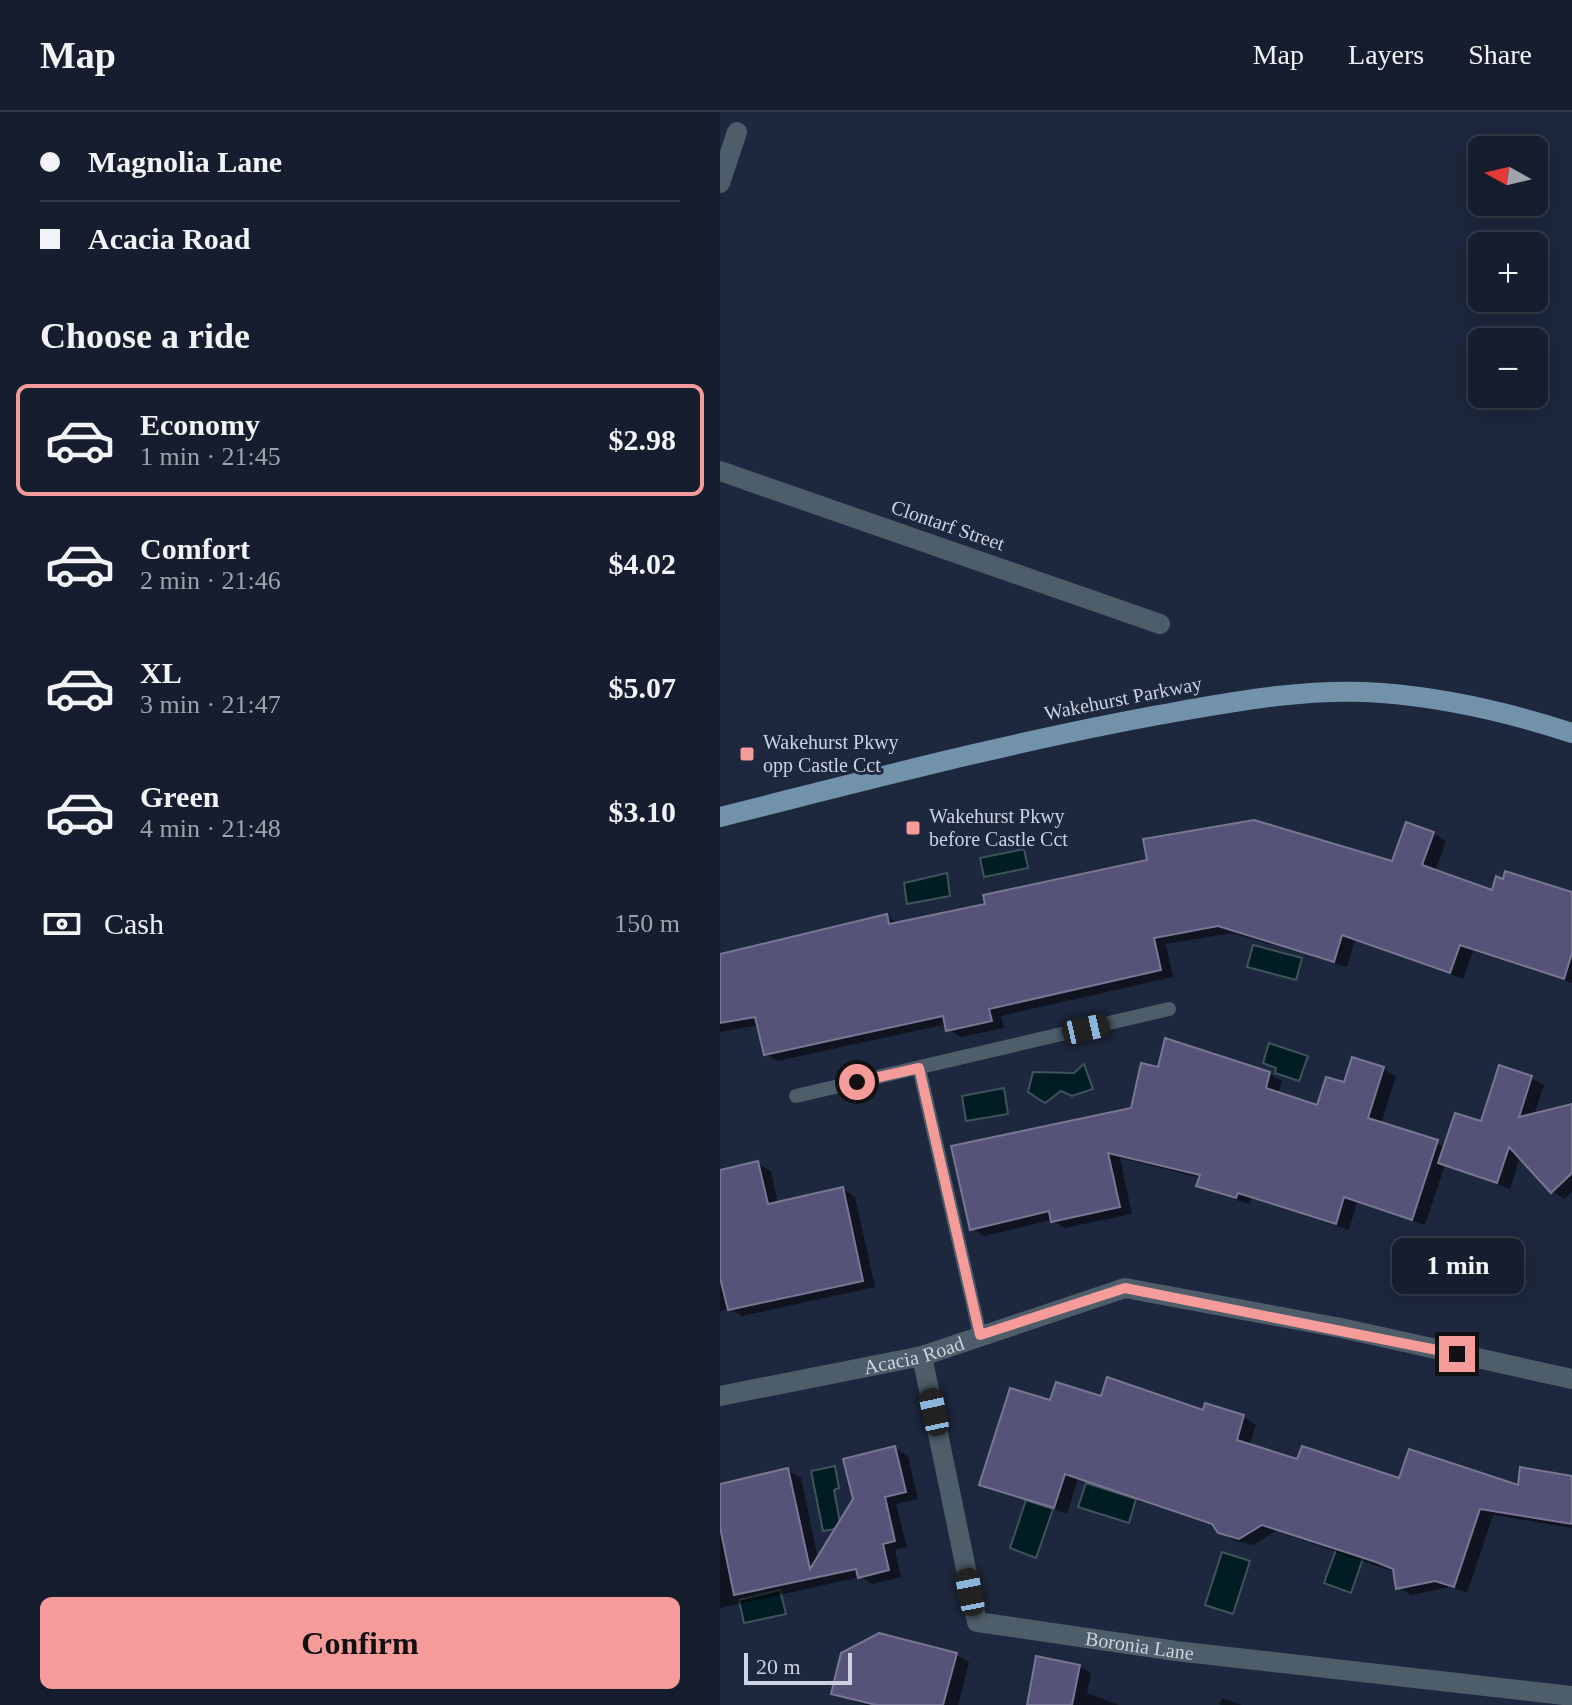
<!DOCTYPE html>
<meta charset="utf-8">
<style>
:root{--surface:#161d2e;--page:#1f2636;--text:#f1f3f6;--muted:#9ea2aa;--line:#353b4a;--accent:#f59b99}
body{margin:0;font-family:"Times New Roman",serif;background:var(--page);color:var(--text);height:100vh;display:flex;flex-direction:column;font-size:30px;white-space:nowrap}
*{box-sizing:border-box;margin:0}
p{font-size:26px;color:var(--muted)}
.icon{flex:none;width:44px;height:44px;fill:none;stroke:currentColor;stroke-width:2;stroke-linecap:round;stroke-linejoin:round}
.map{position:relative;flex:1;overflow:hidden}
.drawer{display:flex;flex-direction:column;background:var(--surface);width:720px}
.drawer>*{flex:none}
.top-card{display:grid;align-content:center;height:176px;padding:0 40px;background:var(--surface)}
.needle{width:52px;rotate:278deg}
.fabs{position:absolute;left:748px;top:24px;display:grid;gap:16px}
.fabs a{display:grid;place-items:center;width:80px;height:80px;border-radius:12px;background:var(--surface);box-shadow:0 4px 20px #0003,0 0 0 2px var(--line);font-size:40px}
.scale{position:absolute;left:24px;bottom:20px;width:108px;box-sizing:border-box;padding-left:8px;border:4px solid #cbd2e0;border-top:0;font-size:22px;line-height:28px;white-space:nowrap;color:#cbd2e0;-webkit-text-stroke:6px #1d273d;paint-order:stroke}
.end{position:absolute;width:36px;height:36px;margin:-18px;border:10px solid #f59b99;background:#111;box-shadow:0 0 0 4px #111}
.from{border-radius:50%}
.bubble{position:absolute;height:56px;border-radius:12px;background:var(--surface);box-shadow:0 4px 20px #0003,0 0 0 2px var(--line);font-size:26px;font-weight:600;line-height:56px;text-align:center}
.car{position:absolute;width:24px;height:48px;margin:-24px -12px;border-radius:10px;box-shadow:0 0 6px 2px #0007;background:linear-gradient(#222 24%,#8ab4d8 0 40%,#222 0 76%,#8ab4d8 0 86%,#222 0)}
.top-card b{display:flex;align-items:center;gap:28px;height:76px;font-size:30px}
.top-card b+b{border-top:2px solid var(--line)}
.top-card i{width:20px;height:20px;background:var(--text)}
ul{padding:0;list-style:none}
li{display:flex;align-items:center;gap:24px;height:112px;margin:0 16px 12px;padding:0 24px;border:4px solid transparent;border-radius:12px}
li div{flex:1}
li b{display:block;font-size:30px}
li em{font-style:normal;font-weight:600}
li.on{border-color:var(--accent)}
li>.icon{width:72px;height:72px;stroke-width:1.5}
h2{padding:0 40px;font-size:36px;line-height:96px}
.pay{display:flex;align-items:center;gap:20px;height:88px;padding:0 40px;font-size:30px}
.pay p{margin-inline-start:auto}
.primary-button{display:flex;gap:16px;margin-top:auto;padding:16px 40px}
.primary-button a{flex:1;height:92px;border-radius:12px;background:var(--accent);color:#111;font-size:32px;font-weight:600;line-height:92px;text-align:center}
header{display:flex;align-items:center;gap:48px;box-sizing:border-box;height:112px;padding:0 40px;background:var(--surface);border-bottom:2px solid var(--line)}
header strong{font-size:38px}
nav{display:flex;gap:44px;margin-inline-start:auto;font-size:28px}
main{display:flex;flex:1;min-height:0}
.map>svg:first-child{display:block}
.water{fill:#011c23;stroke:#3e535c;stroke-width:2}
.shadow{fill:#0007}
.building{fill:#565378;stroke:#787793;stroke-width:2}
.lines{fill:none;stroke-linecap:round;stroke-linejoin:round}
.lane{stroke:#4d5d69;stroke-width:14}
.street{stroke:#4d5d69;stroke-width:20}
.primary{stroke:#7192a9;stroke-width:20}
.route{stroke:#f59b99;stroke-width:10}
.poi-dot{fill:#f59b99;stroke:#1d273d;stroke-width:3}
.labels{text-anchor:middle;stroke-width:6;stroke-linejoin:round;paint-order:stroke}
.street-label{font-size:20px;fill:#cbd2e0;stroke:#1d273d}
.poi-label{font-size:20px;fill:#cbd2e0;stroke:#1d273d;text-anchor:start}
</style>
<header>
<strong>Map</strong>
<nav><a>Map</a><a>Layers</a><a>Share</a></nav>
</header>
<main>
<section class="drawer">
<div class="top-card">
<b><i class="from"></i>Magnolia Lane</b>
<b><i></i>Acacia Road</b>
</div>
<h2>Choose a ride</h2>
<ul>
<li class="on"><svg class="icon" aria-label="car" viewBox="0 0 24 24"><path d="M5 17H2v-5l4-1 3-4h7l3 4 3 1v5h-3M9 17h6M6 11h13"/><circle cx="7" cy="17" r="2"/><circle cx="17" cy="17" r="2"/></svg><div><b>Economy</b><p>1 min · 21:45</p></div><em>$2.98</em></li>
<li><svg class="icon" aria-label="car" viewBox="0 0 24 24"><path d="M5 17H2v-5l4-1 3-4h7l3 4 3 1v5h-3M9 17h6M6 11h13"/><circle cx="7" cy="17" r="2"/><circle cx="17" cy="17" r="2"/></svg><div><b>Comfort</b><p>2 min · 21:46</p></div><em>$4.02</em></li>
<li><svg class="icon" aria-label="car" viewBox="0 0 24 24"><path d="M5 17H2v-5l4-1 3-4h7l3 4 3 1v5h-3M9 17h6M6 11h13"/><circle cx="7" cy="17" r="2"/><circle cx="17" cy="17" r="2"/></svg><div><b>XL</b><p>3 min · 21:47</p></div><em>$5.07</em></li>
<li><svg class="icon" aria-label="car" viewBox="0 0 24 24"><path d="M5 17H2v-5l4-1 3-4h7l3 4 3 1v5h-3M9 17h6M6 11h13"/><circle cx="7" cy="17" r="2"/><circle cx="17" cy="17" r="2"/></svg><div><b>Green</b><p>4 min · 21:48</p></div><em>$3.10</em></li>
</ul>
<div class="pay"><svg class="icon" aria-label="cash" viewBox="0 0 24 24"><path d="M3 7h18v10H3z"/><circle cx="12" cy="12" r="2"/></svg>Cash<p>150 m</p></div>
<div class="primary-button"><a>Confirm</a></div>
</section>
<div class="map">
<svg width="852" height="1593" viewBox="0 0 852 1593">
<rect width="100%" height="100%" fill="#1d273d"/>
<g class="water">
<polygon points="304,737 308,756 264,765 260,746"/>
<polygon points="227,761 230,784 187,792 184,771"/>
<polygon points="533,833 582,846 576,868 527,855"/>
<polygon points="549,931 588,944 579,969 555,961 556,956 543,951"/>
<polygon points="364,952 373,977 352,984 341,979 325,991 308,980 313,960 354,961"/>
<polygon points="284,976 288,1002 246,1009 242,984"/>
<polygon points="115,1354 119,1376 114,1378 121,1416 103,1419 91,1359"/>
<polygon points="366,1371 416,1387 409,1411 358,1395"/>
<polygon points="306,1388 333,1397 316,1446 290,1436"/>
<polygon points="624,1416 650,1426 631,1481 604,1471"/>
<polygon points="502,1440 530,1449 513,1502 485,1493"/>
<polygon points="60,1478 66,1502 24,1511 19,1488"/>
</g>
<g class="shadow">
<polygon points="713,721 726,729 715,760 773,780 852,783 852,871 753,839 743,867 635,828 627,855 512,821 446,832 453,865 281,904 284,916 241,925 228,917 227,912 58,949 46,942 39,913 0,920 0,844 21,840 20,837 166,804 179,812 673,752"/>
<polygon points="447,929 550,962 562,969 558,982 598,996 625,973 633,948 663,957 676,964 661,1012 726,1035 762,1012 811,966 824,973 814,1003 852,994 852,1080 844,1087 832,1079 800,1045 790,1077 725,1053 705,1113 637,1090 629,1118 531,1086 529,1092 491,1080 478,1073 481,1066 400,1046 412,1102 345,1116 331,1108 264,1124 252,1116 413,998 440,957"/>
<polygon points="38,1052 51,1059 58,1092 123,1077 135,1085 155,1175 22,1204 10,1197 0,1199 0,1060"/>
<polygon points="382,1286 523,1305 536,1313 529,1334 578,1350 681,1368 799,1375 852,1366 852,1416 773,1403 747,1481 730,1475 691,1483 678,1475 675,1460 556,1419 533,1433 513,1428 496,1415 358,1367 347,1402 261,1372 331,1291"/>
<polygon points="175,1336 188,1344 198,1387 176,1392 187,1435 175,1438 181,1465 152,1472 141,1465 0,1496 0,1374 68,1359 81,1366 98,1447"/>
<polygon points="160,1524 236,1543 249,1550 238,1593 145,1593 113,1581"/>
<polygon points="359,1554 371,1561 367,1581 399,1593 309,1593"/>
<polygon points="502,1586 522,1593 500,1593"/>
</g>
<g class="building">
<polygon points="534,708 672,749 686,710 714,720 702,753 772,778 776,764 783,767 785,759 852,780 852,841 844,867 740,833 730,861 622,823 614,850 498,814 434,826 441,858 269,897 272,909 226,919 223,904 44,943 35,905 0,911 0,842 167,802 169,812 265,792 263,783 427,748 423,727"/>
<polygon points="445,926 550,960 546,976 597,993 606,965 624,970 632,945 664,955 648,1006 718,1028 692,1108 624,1085 616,1112 518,1081 516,1086 476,1074 480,1063 388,1041 400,1095 331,1110 329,1099 250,1118 231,1034 411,996 421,951 438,955"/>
<polygon points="779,953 812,964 799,1005 852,992 852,1061 831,1081 789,1035 777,1071 718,1051 735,1001 761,1009"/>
<polygon points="38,1049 48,1092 123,1075 143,1169 8,1198 0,1166 0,1058"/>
<polygon points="387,1265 483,1298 485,1291 524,1303 517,1328 577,1347 582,1334 679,1366 689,1337 798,1373 800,1355 852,1364 852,1412 760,1397 734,1475 715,1469 676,1477 673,1457 656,1450 542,1413 519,1427 498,1421 492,1412 345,1362 334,1396 259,1373 290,1276 330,1288 336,1270 381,1284"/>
<polygon points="175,1334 186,1380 165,1385 175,1429 163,1432 169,1458 138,1466 136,1457 14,1483 0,1415 0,1372 68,1356 90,1457 133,1387 123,1347"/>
<polygon points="159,1521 237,1541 223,1593 156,1593 111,1582 121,1541"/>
<polygon points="316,1544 360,1553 352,1593 307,1593"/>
</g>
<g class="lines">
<g class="lane">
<polyline points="199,956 260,1223"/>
<polyline points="76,984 449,897"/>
</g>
<g class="street">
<polyline points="0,71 17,20"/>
<polyline points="0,359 440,512"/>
<path id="s1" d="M202,1244L257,1510L456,1539L852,1584"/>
<path id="s2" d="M0,1284L202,1244L405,1176L621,1216L852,1267"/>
</g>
<path class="primary" d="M0,705C144,669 287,631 433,604C507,591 585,575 662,581C726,586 791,601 852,621"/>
</g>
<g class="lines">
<polyline class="route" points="137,970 199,956 260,1223 405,1176 737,1242"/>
</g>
<g class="poi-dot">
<rect x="19" y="634" width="16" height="16" rx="4"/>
<rect x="185" y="708" width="16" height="16" rx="4"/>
</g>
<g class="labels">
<g class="street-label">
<text transform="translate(228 413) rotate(19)" y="7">Clontarf Street</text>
<text transform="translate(403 586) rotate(-11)" y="7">Wakehurst Parkway</text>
<text dy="7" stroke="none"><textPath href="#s2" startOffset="198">Acacia Road</textPath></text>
<text dy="7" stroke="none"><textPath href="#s1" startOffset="436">Boronia Lane</textPath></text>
</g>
<g class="poi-label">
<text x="43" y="637">Wakehurst Pkwy<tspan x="43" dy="23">opp Castle Cct</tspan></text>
<text x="209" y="711">Wakehurst Pkwy<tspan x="209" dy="23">before Castle Cct</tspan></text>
</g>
</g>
</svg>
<div class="fabs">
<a><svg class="needle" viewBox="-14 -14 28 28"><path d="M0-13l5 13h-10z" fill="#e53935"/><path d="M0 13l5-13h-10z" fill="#9ea2aa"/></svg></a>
<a>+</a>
<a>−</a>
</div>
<div class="scale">20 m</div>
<i class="end from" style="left:137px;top:970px"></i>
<i class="end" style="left:737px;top:1242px"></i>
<div class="bubble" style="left:672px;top:1126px;width:132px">1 min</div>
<i class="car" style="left:366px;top:917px;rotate:77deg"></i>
<i class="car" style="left:214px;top:1300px;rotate:348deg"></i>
<i class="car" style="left:250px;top:1480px;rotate:349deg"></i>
</div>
</main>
